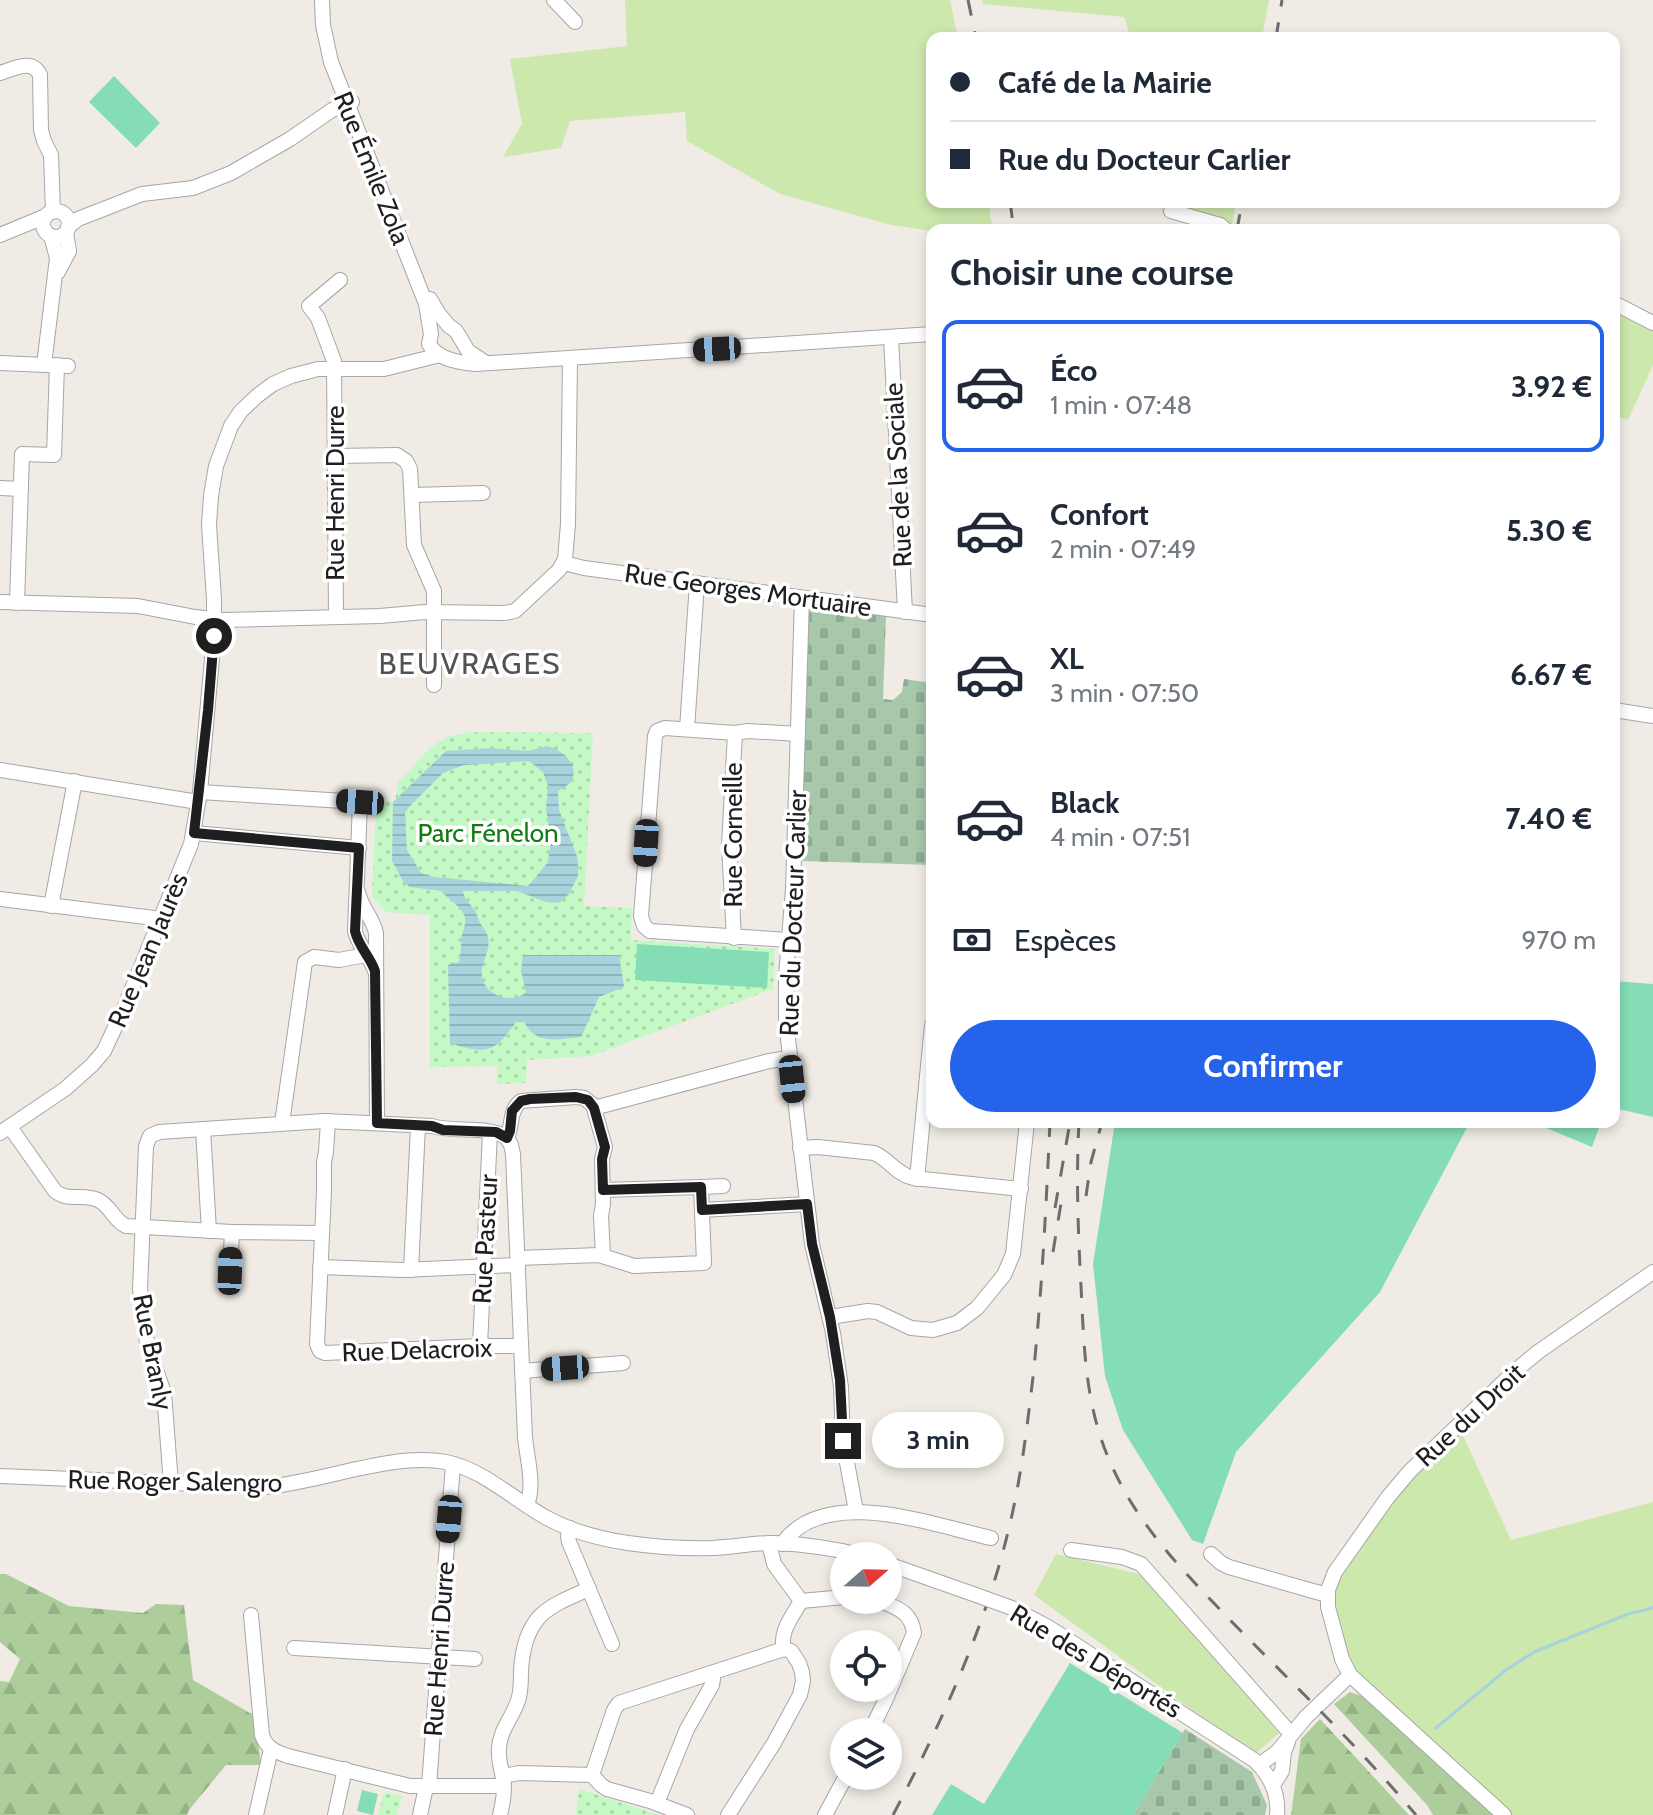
<!DOCTYPE html>
<html lang="fr">
<meta charset="utf-8">
<style>
:root{--surface:#fff;--page:#f2f2f3;--text:#1f2937;--muted:#747a83;--line:#e0e1e3;--accent:#2563eb}
body{margin:0;font-family:Cabin,sans-serif;background:var(--page);color:var(--text);height:100vh;display:flex;flex-direction:column;font-size:30px;white-space:nowrap}
*{box-sizing:border-box;margin:0}
p{font-size:26px;color:var(--muted)}
.icon{flex:none;width:44px;height:44px;fill:none;stroke:currentColor;stroke-width:2;stroke-linecap:round;stroke-linejoin:round}
.map{position:relative;flex:1;overflow:hidden}
.drawer{position:absolute;left:926px;top:224px;width:694px;height:904px;display:flex;flex-direction:column;background:var(--surface);border-radius:16px;box-shadow:0 4px 12px #0003}
.drawer>*{flex:none}
.banner{position:absolute;left:926px;top:32px;width:694px;height:176px;border-radius:16px;box-shadow:0 4px 12px #0003;display:grid;align-content:center;height:176px;padding:0 24px;background:var(--surface)}
.needle{width:52px;rotate:70deg}
.controls{position:absolute;left:830px;top:1542px;display:grid;gap:16px}
.controls a{display:grid;place-items:center;width:72px;height:72px;border-radius:50%;background:var(--surface);box-shadow:0 4px 12px #0003;font-size:40px}
.end{position:absolute;width:36px;height:36px;margin:-18px;border:10px solid #1f1f1f;background:#fff;box-shadow:0 0 0 4px #fff}
.from{border-radius:50%}
.bubble{position:absolute;height:56px;border-radius:28px;background:var(--surface);box-shadow:0 4px 12px #0003;font-size:26px;font-weight:800;line-height:56px;text-align:center}
.car{position:absolute;width:24px;height:48px;margin:-24px -12px;border-radius:10px;box-shadow:0 0 6px 2px #0007;background:linear-gradient(#222 24%,#8ab4d8 0 40%,#222 0 76%,#8ab4d8 0 86%,#222 0)}
.banner b{display:flex;align-items:center;gap:28px;height:76px;font-size:30px}
.banner b+b{border-top:2px solid var(--line)}
.banner i{width:20px;height:20px;background:var(--text)}
ul{padding:0;list-style:none}
li{display:flex;align-items:center;gap:24px;height:132px;margin:0 16px 12px;padding:0 8px;border:4px solid transparent;border-radius:16px}
li div{flex:1}
li b{display:block;font-size:30px}
li em{font-style:normal;font-weight:800}
li.selected{border-color:var(--accent)}
li>.icon{width:72px;height:72px;stroke-width:1.5}
h2{padding:0 24px;font-size:36px;line-height:96px}
.pay{display:flex;align-items:center;gap:20px;height:88px;padding:0 24px;font-size:30px}
.pay p{margin-inline-start:auto}
.primary-button{display:flex;gap:16px;margin-top:auto;padding:16px 24px}
.primary-button a{flex:1;height:92px;border-radius:48px;background:var(--accent);color:#fff;font-size:32px;font-weight:800;line-height:92px;text-align:center}
.map>svg:first-child{display:block}
.grass{fill:#cde8ad}
.forest{fill:url(#forest-firs)}
.cemetery{fill:url(#cemetery-stones)}
.park{fill:url(#park-dots)}
.pitch{fill:#85ddb6}
.water{fill:url(#water-rules);fill-rule:evenodd}
.lines{fill:none;stroke-linecap:round;stroke-linejoin:round}
.stream{stroke:#a7d3dc;stroke-width:3}
.minor-casing{stroke:#a6a6a6;stroke-width:16}
.minor{stroke:#fff;stroke-width:14}
.rail{stroke:#6d6d6d;stroke-width:3;stroke-dasharray:16 16;stroke-linecap:butt}
.minor-bridge-casing{stroke:#a6a6a6;stroke-width:16;stroke-linecap:butt}
.minor-bridge{stroke:#fff;stroke-width:14}
.route{stroke:#1f1f1f;stroke-width:10}
.labels{text-anchor:middle;stroke-width:7;stroke-linejoin:round;paint-order:stroke}
.street-label{font-size:26px;fill:#1f1f1f;stroke:#fff}
.park-label{font-size:26px;fill:#0e7c11;stroke:#fff}
.quarter-label{font-size:30px;letter-spacing:2px;fill:#525252;stroke:#fff}
</style>
<div class="map">
<svg width="1653" height="1815" viewBox="0 0 1653 1815">
<defs>
<pattern id="forest-firs" width="22" height="20" patternUnits="userSpaceOnUse" patternTransform="scale(2)"><rect width="22" height="20" fill="#adce9b"/><path d="M5 1l3.5 6h-7zM16 11l3.5 6h-7z" fill="#94b085"/></pattern>
<pattern id="cemetery-stones" width="16" height="16" patternUnits="userSpaceOnUse" patternTransform="scale(2)"><rect width="16" height="16" fill="#a7c8aa"/><path d="M2 7V4a2 2 0 0 1 4 0v3zM10 15v-3a2 2 0 0 1 4 0v3z" fill="#8fab92"/></pattern>
<pattern id="park-dots" width="8" height="8" patternUnits="userSpaceOnUse" patternTransform="scale(2)"><rect width="8" height="8" fill="#c4f8c5"/><path d="M2 2h.1M6 6h.1" fill="none" stroke="#a8d4a9" stroke-width="1.8" stroke-linecap="round"/></pattern>
<pattern id="water-rules" width="6" height="5" patternUnits="userSpaceOnUse" patternTransform="scale(2)"><rect width="6" height="5" fill="#a7d3dc"/><path d="M0 2.5h6" fill="none" stroke="#8fb5bc"/></pattern>
</defs>
<rect width="100%" height="100%" fill="#f0ece5"/>
<g class="grass">
<polygon points="625,0 950,0 958,38 932,38 932,202 988,202 993,230 932,231 891,225 780,194 687,141 685,112 570,121 561,148 503,157 522,124 510,59 627,46"/>
<polygon points="982,0 1269,0 1262,38 1131,38 1124,17 983,4"/>
<polygon points="1176,202 1236,202 1232,225 1179,206"/>
<polygon points="1614,310 1653,330 1653,365 1628,420 1620,417 1617,405"/>
<polygon points="1460,1429 1511,1540 1653,1502 1653,1815 1513,1815 1354,1668 1346,1654 1336,1616 1334,1585 1387,1504"/>
<polygon points="1056,1554 1143,1575 1279,1733 1254,1755 1034,1595"/>
</g>
<g class="forest">
<polygon points="0,1574 6,1574 69,1606 143,1613 156,1604 184,1605 193,1680 255,1716 261,1765 226,1765 189,1810 187,1815 0,1815 0,1681 9,1682 20,1659 0,1642"/>
<polygon points="1350,1692 1365,1697 1495,1815 1433,1815 1427,1805 1334,1704"/>
<polygon points="1320,1719 1409,1815 1291,1815 1301,1739"/>
</g>
<g class="cemetery">
<polygon points="809,606 886,615 883,699 893,700 902,692 904,679 932,683 932,865 800,861"/>
<polygon points="1185,1729 1252,1772 1267,1805 1265,1815 1133,1815"/>
</g>
<g class="park">
<polygon points="471,732 593,733 584,906 632,908 631,940 775,949 773,989 590,1056 527,1060 526,1083 497,1084 497,1066 430,1067 430,915 386,912 372,896 376,801 395,802 398,782 431,747 447,737"/>
<polygon points="579,1789 659,1815 576,1815"/>
<polygon points="384,1792 402,1796 397,1815 378,1815"/>
</g>
<g class="pitch">
<polygon points="114,76 160,123 136,148 89,102"/>
<polygon points="637,944 769,952 767,988 635,980"/>
<polygon points="1614,981 1653,984 1653,1117 1614,1108"/>
<polygon points="1115,1122 1470,1122 1380,1292 1236,1452 1203,1544 1192,1540 1123,1430 1105,1376 1093,1264"/>
<polygon points="1532,1122 1601,1122 1592,1147"/>
<polygon points="1070,1663 1183,1733 1133,1815 932,1815 951,1784 984,1804"/>
<polygon points="362,1790 378,1794 373,1815 357,1811"/>
</g>
<path class="water" d="M547,746C562,750 582,765 570,783C569,784 560,790 558,791L559,810L578,859V876L569,894L559,903L546,902L517,891H463C464,900 471,904 475,911C478,916 478,918 480,923C482,927 485,930 487,934C493,949 480,962 482,976C484,995 512,1005 526,992L521,971L523,955H619L624,987L599,997L581,1037C558,1039 537,1046 524,1022H516C494,1053 487,1055 450,1043L448,965L459,962C462,952 460,944 462,935C464,926 469,919 461,910C455,902 448,900 442,891L410,887L403,881L392,861L393,802L446,751L491,748L528,751ZM529,761L543,772L548,786L546,810L551,839L548,862L530,884L528,886L434,877L421,873L407,850L405,813L409,807L443,773L464,765Z"/>
<g class="lines">
<polyline class="stream" points="1436,1728 1506,1670 1534,1652 1628,1614 1649,1609 1653,1607"/>
<g class="minor-casing">
<g id="minor">
<path d="M322,0L323,25L331,62L426,304L431,334L429,344C437,359 460,363 476,364L932,334"/>
<polyline points="554,0 575,22"/>
<path d="M0,73C14,69 32,58 40,75L41,130L44,141L51,155L53,212"/>
<polyline points="1171,211 1220,225 1226,230"/>
<circle cx="56" cy="224" r="13"/>
<polyline points="68,227 78,219 142,194 193,188 231,173 290,139 332,110 352,102"/>
<polyline points="0,235 46,216"/>
<polyline points="58,272 69,251 66,233"/>
<polyline points="430,299 439,314 449,326 456,331 468,351 486,363"/>
<polyline points="1614,303 1653,323"/>
<polyline points="891,337 905,612"/>
<polyline points="0,363 68,366"/>
<polyline points="44,365 57,258 51,236"/>
<polyline points="335,456 397,455 406,461 410,469 414,545 434,591 434,685"/>
<polyline points="0,488 21,489"/>
<polyline points="412,495 483,493"/>
<polyline points="564,563 584,568 932,615"/>
<polyline points="802,598 793,889 786,976 786,1022 812,1244 833,1333 841,1387 843,1441 856,1511"/>
<polyline points="0,602 138,606 195,617 223,620 380,616 425,612 504,613 515,611 559,570 565,559 568,524 570,358"/>
<polyline points="17,603 22,454 54,455 57,365"/>
<polyline points="336,617 334,361 318,318 309,306 340,280"/>
<polyline points="1614,710 1653,716"/>
<polyline points="687,729 697,583"/>
<polyline points="0,770 198,802"/>
<path d="M200,792L360,802L355,931C358,946 370,956 375,971"/>
<polyline points="194,833 359,848"/>
<path d="M358,892C361,907 373,918 376,933L377,1123"/>
<polyline points="0,899 162,919"/>
<polyline points="51,906 75,781"/>
<polyline points="734,938 729,846 735,733"/>
<polyline points="789,940 650,931 644,926 641,916 655,736 657,731 665,728 735,733 748,731 798,734"/>
<polyline points="594,1108 769,1061 789,1058"/>
<polyline points="328,1121 326,1152 324,1162 324,1191 317,1344 320,1351 325,1353 480,1346 521,1346"/>
<polyline points="282,1123 305,962 314,957 339,960 371,954"/>
<path d="M10,1127L55,1191C68,1202 83,1193 98,1200C111,1206 113,1220 126,1226L232,1232"/>
<polyline points="203,1129 209,1231"/>
<polyline points="0,1133 65,1089 92,1065 104,1051 125,1006 191,844 200,792 214,636 214,599 209,525 211,496 216,466 231,426 241,411 257,396 273,384 291,376 318,369 384,369 440,355"/>
<path d="M507,1138L511,1145L513,1154L525,1437C527,1459 535,1484 527,1505"/>
<path d="M507,1138C513,1125 509,1110 521,1101L576,1097L584,1098L593,1105L605,1147L602,1159L603,1204L601,1216L603,1256"/>
<path d="M800,1148L818,1147L874,1153C889,1159 896,1174 913,1178L1021,1189"/>
<polyline points="917,1179 932,1025"/>
<polyline points="701,1187 723,1186"/>
<polyline points="702,1210 807,1204"/>
<polyline points="518,1258 599,1255 634,1266 704,1263 701,1187 603,1190"/>
<polyline points="320,1267 402,1270 518,1265"/>
<polyline points="411,1270 418,1126"/>
<polyline points="230,1271 232,1232 322,1233"/>
<polyline points="830,1317 868,1311 877,1312 911,1328 933,1330 957,1323 977,1308 1004,1275 1013,1254 1027,1122"/>
<polyline points="480,1346 490,1132"/>
<polyline points="522,1371 623,1363"/>
<path d="M0,1476L266,1487C322,1482 393,1452 446,1462C484,1470 514,1500 547,1518C571,1531 601,1539 628,1543C656,1547 686,1549 713,1548C734,1547 754,1543 774,1543C804,1544 836,1549 865,1556"/>
<path d="M171,1484L164,1393L147,1343L140,1289L146,1146L150,1136L159,1132L324,1121L432,1126C454,1133 490,1125 507,1138"/>
<polyline points="570,1528 568,1536 569,1542 612,1644"/>
<path d="M782,1544C824,1484 933,1525 991,1538"/>
<polyline points="1071,1550 1122,1557 1141,1564 1291,1734"/>
<polyline points="1211,1554 1221,1563 1229,1567 1327,1595"/>
<polyline points="888,1564 976,1595"/>
<polyline points="801,1601 844,1597"/>
<path d="M1012,1608L1048,1627L1254,1760C1270,1775 1279,1793 1277,1815"/>
<path d="M251,1615L262,1735C266,1748 276,1752 288,1756L410,1786H504"/>
<polyline points="294,1648 475,1659"/>
<polyline points="1350,1675 1504,1815"/>
<path d="M870,1732L886,1699L914,1633C911,1611 897,1608 878,1600"/>
<polyline points="1259,1765 1277,1752 1306,1717 1350,1675 1342,1659 1328,1607 1328,1590 1335,1572 1388,1497 1410,1471 1515,1371 1538,1352 1653,1272"/>
<path d="M592,1775L614,1710L619,1703L784,1649C779,1632 792,1617 801,1601L774,1564L769,1543"/>
<polyline points="503,1776 519,1773 592,1775 601,1785 607,1789 650,1801 687,1815"/>
<polyline points="1273,1785 1282,1771 1284,1752 1288,1742"/>
<polyline points="429,1786 453,1464"/>
<polyline points="657,1803 687,1729 712,1685 713,1679 711,1673"/>
<polyline points="256,1815 271,1749"/>
<polyline points="335,1815 345,1769"/>
<polyline points="420,1815 426,1787"/>
<path d="M500,1815C503,1802 505,1792 503,1778C501,1768 498,1759 499,1748C500,1728 515,1715 519,1697C522,1685 520,1672 522,1660C528,1613 550,1606 589,1589"/>
<polyline points="728,1815 774,1743 800,1695 803,1681 802,1672 799,1663 791,1651 784,1649"/>
<polyline points="825,1815 846,1776"/>
</g>
</g>
<use href="#minor" class="minor"/>
<g class="rail">
<polyline points="968,0 976,38"/>
<polyline points="1276,38 1282,0"/>
<polyline points="1010,202 1014,230"/>
<polyline points="1237,230 1242,202"/>
<path d="M1079,1122C1076,1177 1078,1231 1081,1286C1084,1347 1085,1407 1111,1464C1138,1526 1185,1573 1232,1622C1294,1685 1359,1747 1416,1815"/>
<polyline points="1086,1196 1091,1162 1102,1122"/>
<polyline points="1055,1208 1070,1122"/>
<polyline points="1053,1252 1062,1197"/>
<path d="M893,1815C941,1724 985,1628 1009,1528C1021,1478 1027,1428 1033,1377C1042,1292 1046,1207 1050,1122"/>
</g>
<g class="minor-bridge-casing">
<polyline id="minor-bridge" points="976,1595 1012,1608"/>
</g>
<use href="#minor-bridge" class="minor-bridge"/>
</g>
<g class="lines">
<path class="route" d="M214,636L208,710L194,833L359,848L355,931C358,946 370,956 375,971L377,1123L432,1126L443,1130L496,1132L507,1138L510,1131L512,1111L521,1101L530,1099L576,1097L588,1100L594,1108L605,1147L602,1159L603,1190L701,1187L702,1210L807,1204L812,1244L830,1317L840,1380L843,1441"/>
</g>
<g class="labels">
<g class="street-label">
<text transform="translate(372 168) rotate(68)" y="9">Rue Émile Zola</text>
<text transform="translate(898 475) rotate(-93)" y="9">Rue de la Sociale</text>
<text transform="translate(335 493) rotate(-90)" y="9">Rue Henri Durre</text>
<text transform="translate(748 590) rotate(8)" y="9">Rue Georges Mortuaire</text>
<text transform="translate(733 835) rotate(-90)" y="9">Rue Corneille</text>
<text transform="translate(793 913) rotate(-88)" y="9">Rue du Docteur Carlier</text>
<text transform="translate(148 950) rotate(-67)" y="9">Rue Jean Jaurès</text>
<text transform="translate(485 1239) rotate(-87)" y="9">Rue Pasteur</text>
<text transform="translate(417 1350) rotate(-2)" y="9">Rue Delacroix</text>
<text transform="translate(153 1352) rotate(79)" y="9">Rue Branly</text>
<text transform="translate(1470 1415) rotate(-43)" y="9">Rue du Droit</text>
<text transform="translate(175 1481) rotate(1)" y="9">Rue Roger Salengro</text>
<text transform="translate(439 1649) rotate(-86)" y="9">Rue Henri Durre</text>
<text transform="translate(1096 1661) rotate(31)" y="9">Rue des Déportés</text>
</g>
<g class="park-label">
<text x="488" y="842">Parc Fénelon</text>
</g>
<g class="quarter-label">
<text x="470" y="674">BEUVRAGES</text>
</g>
</g>
</svg>
<div class="controls">
<a><svg class="needle" viewBox="-14 -14 28 28"><path d="M0-13l5 13h-10z" fill="#e53935"/><path d="M0 13l5-13h-10z" fill="#747a83"/></svg></a>
<a><svg class="icon" aria-label="locate" viewBox="0 0 24 24"><circle cx="12" cy="12" r="6"/><path d="M12 2v4M12 18v4M2 12h4M18 12h4"/></svg></a>
<a><svg class="icon" aria-label="layers" viewBox="0 0 24 24"><path d="M12 4l9 5-9 5-9-5zM3 14l9 5 9-5"/></svg></a>
</div>
<i class="end from" style="left:214px;top:636px"></i>
<i class="end" style="left:843px;top:1441px"></i>
<div class="bubble" style="left:872px;top:1412px;width:132px">3 min</div>
<i class="car" style="left:717px;top:349px;rotate:267deg"></i>
<i class="car" style="left:360px;top:802px;rotate:274deg"></i>
<i class="car" style="left:646px;top:843px;rotate:184deg"></i>
<i class="car" style="left:792px;top:1079px;rotate:174deg"></i>
<i class="car" style="left:230px;top:1271px;rotate:2deg"></i>
<i class="car" style="left:565px;top:1368px;rotate:266deg"></i>
<i class="car" style="left:449px;top:1519px;rotate:185deg"></i>
<div class="banner">
<b><i class="from"></i>Café de la Mairie</b>
<b><i></i>Rue du Docteur Carlier</b>
</div>
<section class="drawer">
<h2>Choisir une course</h2>
<ul>
<li class="selected"><svg class="icon" aria-label="car" viewBox="0 0 24 24"><path d="M5 17H2v-5l4-1 3-4h7l3 4 3 1v5h-3M9 17h6M6 11h13"/><circle cx="7" cy="17" r="2"/><circle cx="17" cy="17" r="2"/></svg><div><b>Éco</b><p>1 min · 07:48</p></div><em>3.92 €</em></li>
<li><svg class="icon" aria-label="car" viewBox="0 0 24 24"><path d="M5 17H2v-5l4-1 3-4h7l3 4 3 1v5h-3M9 17h6M6 11h13"/><circle cx="7" cy="17" r="2"/><circle cx="17" cy="17" r="2"/></svg><div><b>Confort</b><p>2 min · 07:49</p></div><em>5.30 €</em></li>
<li><svg class="icon" aria-label="car" viewBox="0 0 24 24"><path d="M5 17H2v-5l4-1 3-4h7l3 4 3 1v5h-3M9 17h6M6 11h13"/><circle cx="7" cy="17" r="2"/><circle cx="17" cy="17" r="2"/></svg><div><b>XL</b><p>3 min · 07:50</p></div><em>6.67 €</em></li>
<li><svg class="icon" aria-label="car" viewBox="0 0 24 24"><path d="M5 17H2v-5l4-1 3-4h7l3 4 3 1v5h-3M9 17h6M6 11h13"/><circle cx="7" cy="17" r="2"/><circle cx="17" cy="17" r="2"/></svg><div><b>Black</b><p>4 min · 07:51</p></div><em>7.40 €</em></li>
</ul>
<div class="pay"><svg class="icon" aria-label="cash" viewBox="0 0 24 24"><path d="M3 7h18v10H3z"/><circle cx="12" cy="12" r="2"/></svg>Espèces<p>970 m</p></div>
<div class="primary-button"><a>Confirmer</a></div>
</section>
</div>
